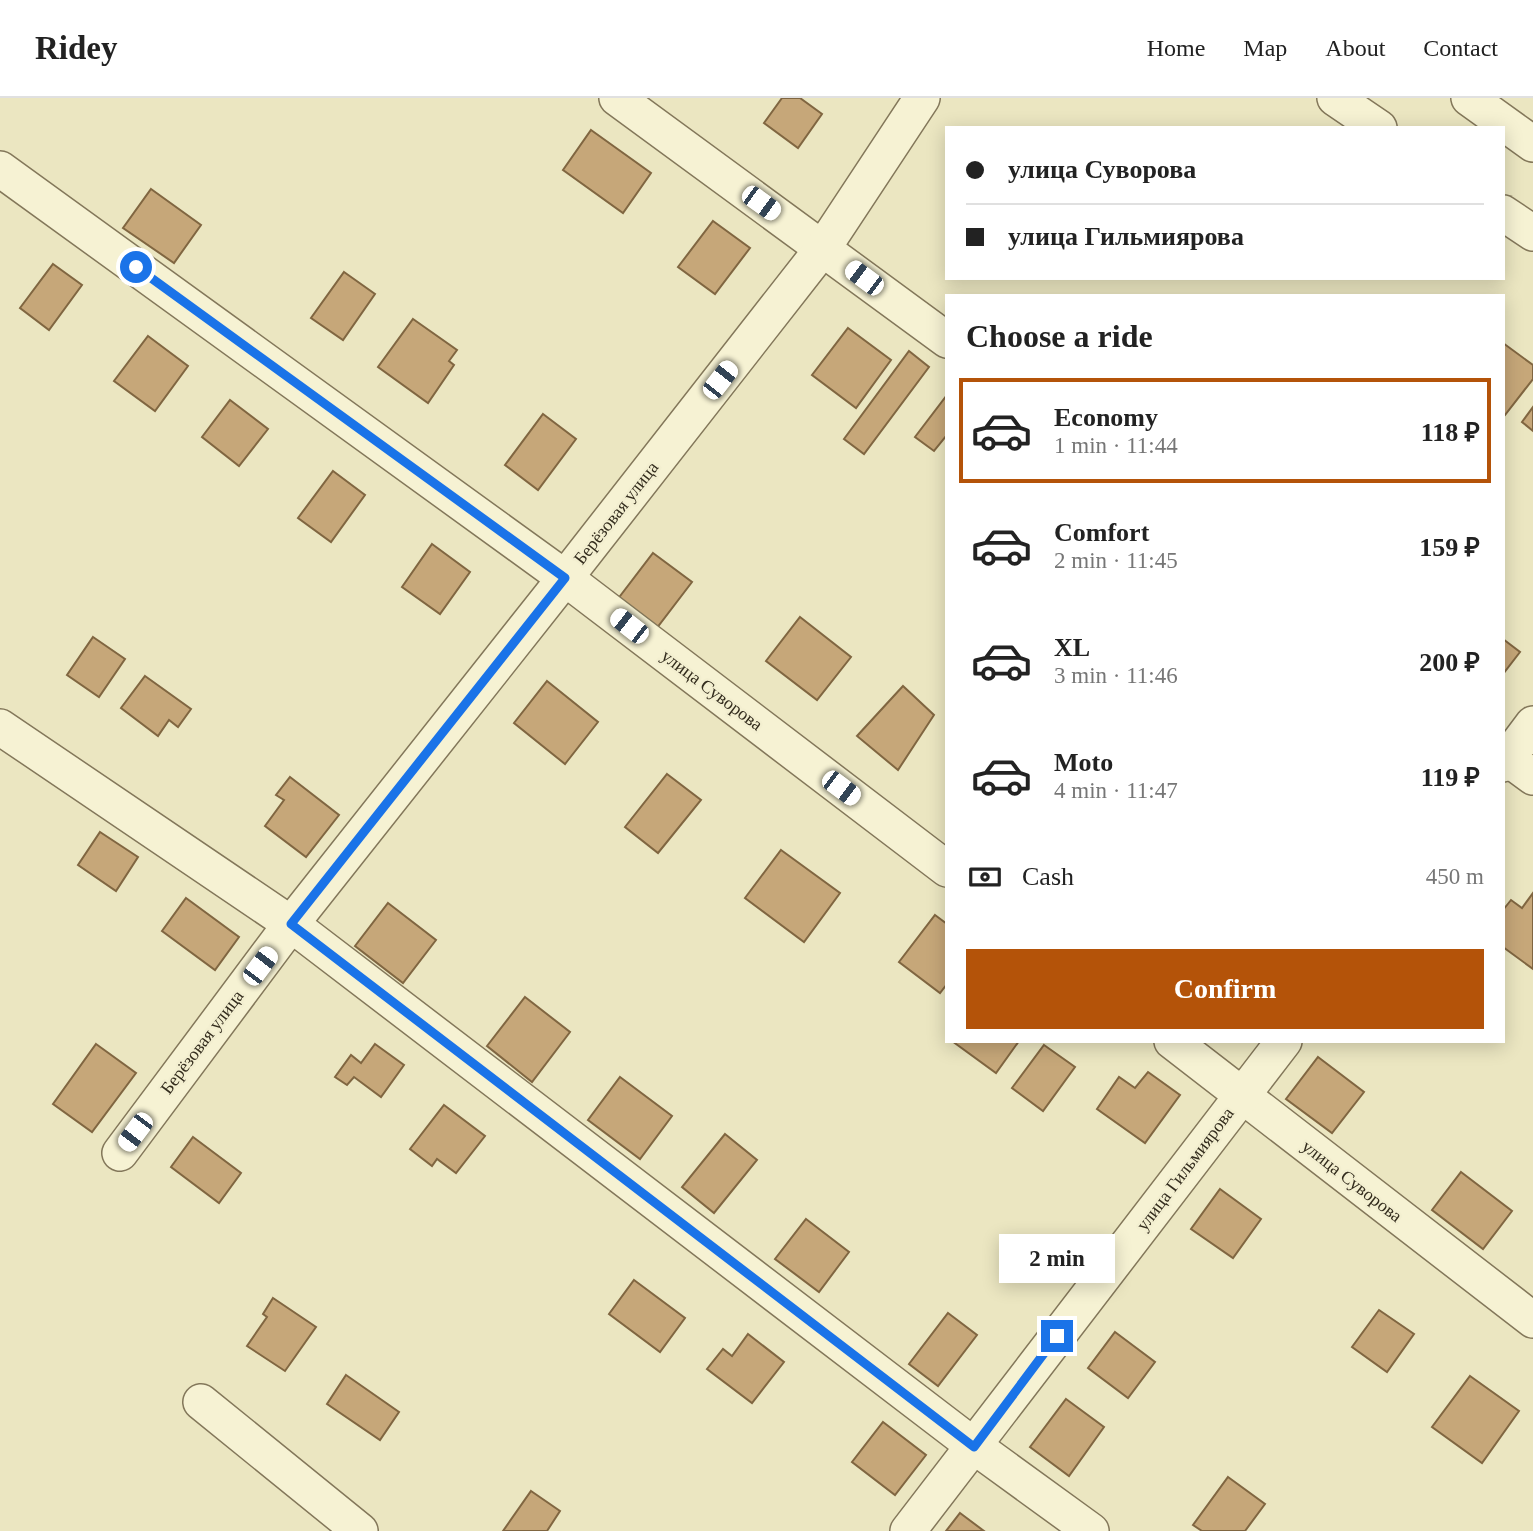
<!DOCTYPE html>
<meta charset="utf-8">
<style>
:root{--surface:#fff;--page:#f2f2f2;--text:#222;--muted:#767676;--line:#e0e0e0;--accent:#b45309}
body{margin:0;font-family:"Times New Roman",serif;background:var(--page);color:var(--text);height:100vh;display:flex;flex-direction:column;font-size:26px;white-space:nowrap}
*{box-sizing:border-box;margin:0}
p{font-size:23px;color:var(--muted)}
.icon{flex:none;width:38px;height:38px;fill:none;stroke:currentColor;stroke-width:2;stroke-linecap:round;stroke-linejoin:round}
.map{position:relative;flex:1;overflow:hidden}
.details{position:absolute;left:945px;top:196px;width:560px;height:749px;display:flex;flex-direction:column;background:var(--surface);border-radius:0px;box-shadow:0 4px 18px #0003}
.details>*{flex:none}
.banner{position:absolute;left:945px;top:28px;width:560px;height:154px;border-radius:0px;box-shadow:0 4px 18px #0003;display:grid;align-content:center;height:154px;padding:0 21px;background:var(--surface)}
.end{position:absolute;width:32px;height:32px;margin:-16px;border:9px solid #1a73e8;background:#fff;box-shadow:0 0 0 4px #fff}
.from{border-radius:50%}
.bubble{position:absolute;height:49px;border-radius:0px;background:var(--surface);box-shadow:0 4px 18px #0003;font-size:23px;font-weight:700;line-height:49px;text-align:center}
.car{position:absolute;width:21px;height:42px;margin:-21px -10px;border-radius:9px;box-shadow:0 0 5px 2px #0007;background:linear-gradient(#fff 24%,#345 0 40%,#fff 0 76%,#345 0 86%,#fff 0)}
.banner b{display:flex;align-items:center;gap:24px;height:66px;font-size:26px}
.banner b+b{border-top:2px solid var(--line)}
.banner i{width:18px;height:18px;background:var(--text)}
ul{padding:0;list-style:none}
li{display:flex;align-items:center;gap:21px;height:105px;margin:0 14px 10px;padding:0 7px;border:4px solid transparent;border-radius:0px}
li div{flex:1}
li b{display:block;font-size:26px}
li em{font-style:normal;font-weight:700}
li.current{border-color:var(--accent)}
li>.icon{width:63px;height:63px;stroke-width:1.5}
h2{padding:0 21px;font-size:32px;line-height:84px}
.pay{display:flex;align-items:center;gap:18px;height:77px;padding:0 21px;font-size:26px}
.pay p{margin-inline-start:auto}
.action{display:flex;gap:14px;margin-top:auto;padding:14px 21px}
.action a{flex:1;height:80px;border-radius:0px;background:var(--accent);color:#fff;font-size:28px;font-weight:700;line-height:80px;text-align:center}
header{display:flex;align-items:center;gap:42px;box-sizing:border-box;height:98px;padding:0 35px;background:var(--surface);border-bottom:2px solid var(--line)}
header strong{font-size:33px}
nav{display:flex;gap:38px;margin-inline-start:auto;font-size:24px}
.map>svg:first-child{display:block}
.building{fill:#c6a779;stroke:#806641;stroke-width:2}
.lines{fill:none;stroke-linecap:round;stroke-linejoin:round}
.minor-casing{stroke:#83775a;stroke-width:38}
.minor{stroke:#f6f2d3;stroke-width:35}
.route{stroke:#1a73e8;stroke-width:9}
.labels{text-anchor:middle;stroke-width:5;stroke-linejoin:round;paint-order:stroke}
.street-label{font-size:18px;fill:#332c1d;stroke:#f3efd0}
</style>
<header>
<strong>Ridey</strong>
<nav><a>Home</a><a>Map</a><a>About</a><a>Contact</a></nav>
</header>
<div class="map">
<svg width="1533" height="1433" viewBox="0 0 1533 1433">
<rect width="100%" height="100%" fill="#ebe6c1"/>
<g class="building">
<polygon points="782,0 800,0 822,16 798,50 764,25"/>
<polygon points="591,32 651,75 623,115 563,72"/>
<polygon points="151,91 201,127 174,165 123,130"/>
<polygon points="713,123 750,150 715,196 678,169"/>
<polygon points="53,166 82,187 49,232 20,210"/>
<polygon points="344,174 375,196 343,242 311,220"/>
<polygon points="413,221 457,252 449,263 454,267 428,305 378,269"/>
<polygon points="848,230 891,262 856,310 812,277"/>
<polygon points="148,238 188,268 155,313 114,283"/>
<polygon points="1503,245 1533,267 1533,281 1505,317 1503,316"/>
<polygon points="909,253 929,269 864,356 844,341"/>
<polygon points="947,297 947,337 934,353 915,339"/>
<polygon points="230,302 268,331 239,368 202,339"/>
<polygon points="1533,309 1533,333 1522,324"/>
<polygon points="543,316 576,341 538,392 505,367"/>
<polygon points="333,373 365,397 331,444 298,420"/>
<polygon points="432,446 470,474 440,516 402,489"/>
<polygon points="653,455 692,484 653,535 614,506"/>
<polygon points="800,519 851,559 817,602 766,563"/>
<polygon points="93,539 125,561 99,599 67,577"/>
<polygon points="1503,541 1520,554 1503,576"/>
<polygon points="145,578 191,611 178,629 169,622 158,638 121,610"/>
<polygon points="547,583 598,624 565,666 514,625"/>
<polygon points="903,588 934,617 898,672 857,638"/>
<polygon points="667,676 701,702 658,755 625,729"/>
<polygon points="290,679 339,717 306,759 265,728 284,702 276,697"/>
<polygon points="100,734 138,759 116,793 78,767"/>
<polygon points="781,752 840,795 804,844 745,800"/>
<polygon points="1533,795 1533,871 1503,849 1503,812 1511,802 1522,810"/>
<polygon points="186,800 239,839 215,872 162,833"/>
<polygon points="388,805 436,842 403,885 355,848"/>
<polygon points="935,817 947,826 947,886 940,895 899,864"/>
<polygon points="525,899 570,934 532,984 487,948"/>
<polygon points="952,943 1019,943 996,975"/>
<polygon points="96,946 136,975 92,1034 53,1006"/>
<polygon points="375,946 404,967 381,999 354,979 347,987 335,979 351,957 361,965"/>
<polygon points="1044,947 1075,969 1043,1013 1012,990"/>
<polygon points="1318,959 1364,994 1332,1035 1286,1001"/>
<polygon points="1148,974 1180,997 1145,1045 1097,1011 1119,979 1135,990"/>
<polygon points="620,979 672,1018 640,1061 588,1022"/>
<polygon points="444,1007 485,1038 456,1075 437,1061 432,1068 410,1051"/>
<polygon points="725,1036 757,1062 714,1115 682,1089"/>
<polygon points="193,1039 241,1075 219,1105 171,1069"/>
<polygon points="1461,1074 1512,1113 1483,1151 1432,1112"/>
<polygon points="1220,1091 1261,1121 1233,1160 1191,1131"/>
<polygon points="806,1121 849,1154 819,1194 775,1161"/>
<polygon points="634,1182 685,1220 660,1254 609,1216"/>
<polygon points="273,1200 316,1229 285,1273 247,1248 267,1219 263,1216"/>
<polygon points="1379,1212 1414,1236 1387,1274 1352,1249"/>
<polygon points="948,1215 977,1237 938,1288 909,1266"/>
<polygon points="1115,1234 1155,1264 1128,1300 1088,1270"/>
<polygon points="748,1236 784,1264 752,1305 707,1271 723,1251 732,1258"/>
<polygon points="346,1277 399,1314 380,1342 327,1306"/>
<polygon points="1470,1278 1519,1313 1482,1365 1432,1329"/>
<polygon points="1066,1301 1104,1329 1069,1378 1030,1349"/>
<polygon points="883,1324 926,1357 895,1397 852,1364"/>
<polygon points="1228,1379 1265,1406 1245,1433 1202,1433 1193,1427"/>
<polygon points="531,1393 560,1413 547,1433 503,1433"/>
<polygon points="960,1415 984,1433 946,1433"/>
</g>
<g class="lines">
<g class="minor-casing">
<g id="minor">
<polyline points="617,0 947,242"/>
<polyline points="1335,0 1379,30"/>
<polyline points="1469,0 1533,46"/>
<polyline points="0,71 565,480 947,771"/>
<polyline points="1503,115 1533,135"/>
<polyline points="0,629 291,826 974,1348 1091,1433"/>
<polyline points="1503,657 1533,679"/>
<polyline points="1503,666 1533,626"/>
<polyline points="1172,943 1533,1222"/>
<polyline points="120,1055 291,826 565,480 823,150 922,0"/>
<polyline points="201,1304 360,1433"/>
<polyline points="908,1433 1284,943"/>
</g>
</g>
<use href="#minor" class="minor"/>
</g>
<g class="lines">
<polyline class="route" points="136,169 565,480 291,826 974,1349 1057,1238"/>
</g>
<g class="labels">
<g class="street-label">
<text transform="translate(616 415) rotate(-52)" y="6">Берёзовая улица</text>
<text transform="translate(712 592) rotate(37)" y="6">улица Суворова</text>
<text transform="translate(202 944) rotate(-53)" y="6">Берёзовая улица</text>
<text transform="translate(1185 1071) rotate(-53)" y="6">улица Гильмиярова</text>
<text transform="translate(1352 1083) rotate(38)" y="6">улица Суворова</text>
</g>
</g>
</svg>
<i class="end from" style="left:136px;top:169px"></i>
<i class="end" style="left:1057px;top:1238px"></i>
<div class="bubble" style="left:999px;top:1136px;width:116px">2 min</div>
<i class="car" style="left:761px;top:105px;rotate:126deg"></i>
<i class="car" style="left:864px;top:180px;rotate:307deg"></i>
<i class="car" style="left:720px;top:282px;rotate:38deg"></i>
<i class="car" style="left:629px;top:528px;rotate:308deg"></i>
<i class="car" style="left:841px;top:690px;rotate:127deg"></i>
<i class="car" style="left:260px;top:868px;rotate:37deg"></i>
<i class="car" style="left:135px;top:1034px;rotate:217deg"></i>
<div class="banner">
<b><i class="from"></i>улица Суворова</b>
<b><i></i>улица Гильмиярова</b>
</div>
<section class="details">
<h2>Choose a ride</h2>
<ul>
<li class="current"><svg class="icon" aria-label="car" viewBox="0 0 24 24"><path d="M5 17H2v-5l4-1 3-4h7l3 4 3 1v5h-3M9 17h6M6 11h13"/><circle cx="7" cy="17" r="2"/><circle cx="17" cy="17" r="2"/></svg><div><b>Economy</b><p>1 min · 11:44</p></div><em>118 ₽</em></li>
<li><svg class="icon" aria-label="car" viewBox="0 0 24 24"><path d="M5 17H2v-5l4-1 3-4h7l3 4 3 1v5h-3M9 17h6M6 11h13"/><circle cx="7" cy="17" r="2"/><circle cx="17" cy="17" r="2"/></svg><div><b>Comfort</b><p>2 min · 11:45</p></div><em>159 ₽</em></li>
<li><svg class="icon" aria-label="car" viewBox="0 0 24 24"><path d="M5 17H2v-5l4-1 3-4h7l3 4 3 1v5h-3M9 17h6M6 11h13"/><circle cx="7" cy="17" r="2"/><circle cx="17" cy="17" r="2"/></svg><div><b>XL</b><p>3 min · 11:46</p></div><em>200 ₽</em></li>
<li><svg class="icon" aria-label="car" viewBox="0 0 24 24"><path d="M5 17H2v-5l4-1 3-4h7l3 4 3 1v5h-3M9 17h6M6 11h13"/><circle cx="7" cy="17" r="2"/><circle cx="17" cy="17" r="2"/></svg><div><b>Moto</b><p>4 min · 11:47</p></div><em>119 ₽</em></li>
</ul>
<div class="pay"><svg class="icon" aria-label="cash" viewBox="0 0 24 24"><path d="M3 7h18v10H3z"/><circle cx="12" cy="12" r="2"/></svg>Cash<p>450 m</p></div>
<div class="action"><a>Confirm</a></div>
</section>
</div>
